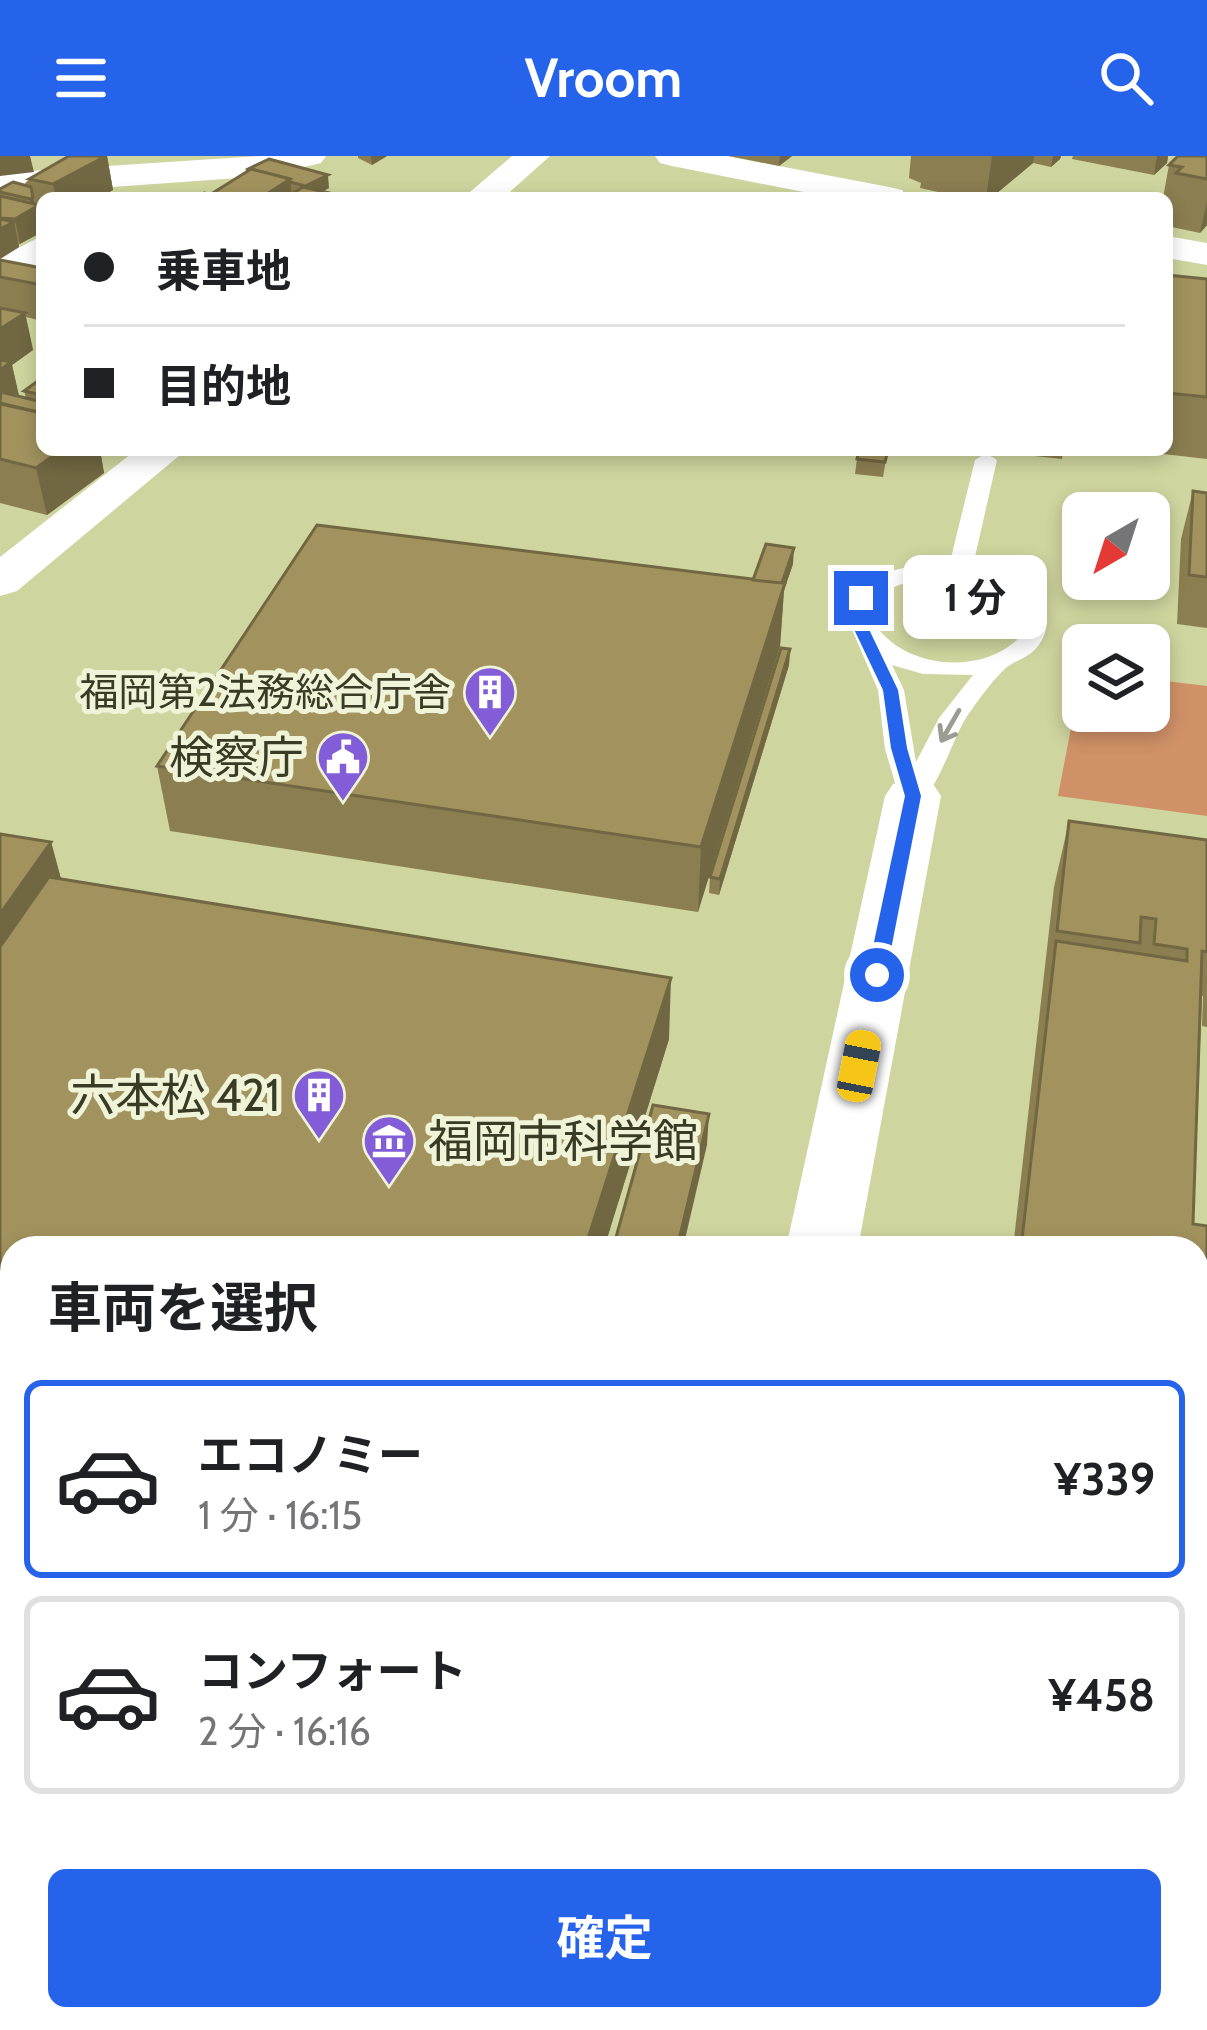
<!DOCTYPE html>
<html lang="ja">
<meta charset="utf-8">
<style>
:root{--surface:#fff;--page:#f6f6f6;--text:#202124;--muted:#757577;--line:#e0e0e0;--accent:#2563eb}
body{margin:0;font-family:Cabin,"Noto Sans JP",sans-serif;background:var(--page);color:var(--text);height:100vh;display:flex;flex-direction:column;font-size:45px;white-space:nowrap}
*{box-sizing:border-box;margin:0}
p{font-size:39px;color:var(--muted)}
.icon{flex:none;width:66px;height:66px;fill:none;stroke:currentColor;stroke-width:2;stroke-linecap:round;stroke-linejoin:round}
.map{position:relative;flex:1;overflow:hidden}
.side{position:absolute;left:0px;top:1080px;width:1209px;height:795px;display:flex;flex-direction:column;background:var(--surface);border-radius:36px 36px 0 0;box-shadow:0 6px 18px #0003}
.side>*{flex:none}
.guide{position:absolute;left:36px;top:36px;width:1137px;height:264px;border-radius:18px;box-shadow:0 6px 18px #0003;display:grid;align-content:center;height:264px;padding:0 48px;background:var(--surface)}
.needle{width:78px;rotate:219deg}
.tools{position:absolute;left:1062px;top:336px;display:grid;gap:24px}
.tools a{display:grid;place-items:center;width:108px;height:108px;border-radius:18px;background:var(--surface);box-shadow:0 6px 18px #0003;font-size:60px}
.end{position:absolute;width:54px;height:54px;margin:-27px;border:15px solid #2563eb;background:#fff;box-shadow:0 0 0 6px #fff}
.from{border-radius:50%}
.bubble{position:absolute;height:84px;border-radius:18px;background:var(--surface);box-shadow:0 6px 18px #0003;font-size:39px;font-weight:700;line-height:84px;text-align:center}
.car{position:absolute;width:36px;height:72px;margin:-36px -18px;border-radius:15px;box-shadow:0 0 9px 3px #0007;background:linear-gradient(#f5c518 24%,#345 0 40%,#f5c518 0 76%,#345 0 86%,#f5c518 0)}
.guide b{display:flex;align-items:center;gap:42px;height:114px;font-size:45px}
.guide b+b{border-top:3px solid var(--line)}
.guide i{width:30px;height:30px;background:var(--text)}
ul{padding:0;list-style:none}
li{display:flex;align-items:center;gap:36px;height:198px;margin:0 24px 18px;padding:0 24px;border:6px solid var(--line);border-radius:18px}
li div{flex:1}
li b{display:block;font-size:45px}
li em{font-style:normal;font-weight:700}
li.current{border-color:var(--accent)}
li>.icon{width:108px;height:108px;stroke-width:1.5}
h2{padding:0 48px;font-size:54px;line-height:144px}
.button{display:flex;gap:24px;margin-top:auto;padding:24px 48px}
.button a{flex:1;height:138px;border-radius:18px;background:var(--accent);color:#fff;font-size:48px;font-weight:700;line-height:138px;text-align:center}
header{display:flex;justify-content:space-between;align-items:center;height:156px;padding:0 48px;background:var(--accent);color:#fff;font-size:54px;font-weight:700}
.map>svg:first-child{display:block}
.green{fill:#d09168}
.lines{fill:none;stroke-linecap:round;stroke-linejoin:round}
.lane{fill:#fff;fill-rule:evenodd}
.street{fill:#fff;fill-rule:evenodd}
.secondary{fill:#fff;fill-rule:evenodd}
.highway{fill:#fff;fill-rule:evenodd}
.wall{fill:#8b7e51}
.shaded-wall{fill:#716742}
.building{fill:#a2935e;stroke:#716742;stroke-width:3}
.oneway{stroke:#9c9d92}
.route{fill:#2563eb}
.labels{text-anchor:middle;stroke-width:10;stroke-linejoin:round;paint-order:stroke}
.far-poi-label{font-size:39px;fill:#393b25;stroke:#eff3d7;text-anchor:end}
.poi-label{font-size:45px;fill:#393b25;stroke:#eff3d7;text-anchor:end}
</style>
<header><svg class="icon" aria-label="menu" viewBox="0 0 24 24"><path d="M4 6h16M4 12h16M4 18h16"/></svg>Vroom<svg class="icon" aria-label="search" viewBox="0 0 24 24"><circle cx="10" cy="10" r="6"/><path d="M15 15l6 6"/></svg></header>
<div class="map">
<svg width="1207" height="1874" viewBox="0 0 1207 1874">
<rect width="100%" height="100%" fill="#ced59e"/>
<polygon class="green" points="1082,514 1083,555 1149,555 1149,523 1207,530 1207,660 1058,640"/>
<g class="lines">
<path class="lane" d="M986,297L997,304L972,414C1005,421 1070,446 1038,490C1029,502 1018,503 1007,511C993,523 976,547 966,562C952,583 936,643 913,649L899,640L885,593L878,534L844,455C865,416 906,406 949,410L975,304ZM934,423C968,426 1036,435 1017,484C974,523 890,510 868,455C883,429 907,425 934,423ZM892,509L923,518L973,519L939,562L916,606L904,534Z"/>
<g class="street">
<polygon points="261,0 326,0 321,7 267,20 0,39 0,17"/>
<polygon points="512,0 550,0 503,42 463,42"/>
<polygon points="655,0 726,0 889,31 902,34 907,42 834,42 672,10 660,7"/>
<polygon points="42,80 42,108 0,129 0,101"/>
<polygon points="1167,80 1207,87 1207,109 1167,102"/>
<polygon points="136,294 186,294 17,435 0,440 0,401"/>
</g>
<g class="secondary">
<polygon points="913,623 933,628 941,640 858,1092 786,1092 885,640 893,628"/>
<polygon points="612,1863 710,1863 707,1874 609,1874"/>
</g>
<g class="highway">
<polygon points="0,1526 12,1528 12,1612 0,1610"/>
<polygon points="1197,1733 1207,1735 1207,1829 1197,1827"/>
</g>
</g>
<g class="wall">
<polygon points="107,0 113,34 98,42 42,42 42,76 19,88 19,91 0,103 0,33 26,29 25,27 29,24"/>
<polygon points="358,0 387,0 372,9 358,2"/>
<polygon points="729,0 792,0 779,10"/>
<polygon points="911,0 1061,0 1060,3 1051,11 1033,7 991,42 965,42 920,32 921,27 909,22"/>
<polygon points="1073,0 1168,0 1167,7 1154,19 1072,3"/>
<polygon points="1207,0 1207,69 1200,77 1167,70 1167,42 1163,42 1169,9"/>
<polygon points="246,16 329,32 323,35 347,42 211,38"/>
<polygon points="0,104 42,112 42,165 26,161 33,194 12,209 19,241 26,242 24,235 42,222 42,294 100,294 104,317 47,359 0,347"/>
<polygon points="1167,119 1207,123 1207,303 1128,294 1167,294"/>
<polygon points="981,294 1063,294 1062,303"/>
<polygon points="887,298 883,321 855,318 857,303"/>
<polygon points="1193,335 1207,337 1207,472 1177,468 1181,383"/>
<polygon points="793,408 784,434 780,490 698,756 170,675 157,610 753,424"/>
<polygon points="790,493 789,509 719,739 709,737 710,721"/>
<polygon points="1069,665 1207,684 1207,871 1202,870 1203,840 1202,840 1193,1068 1207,1070 1207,1362 1197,1360 1197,1092 1013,1092 1054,731"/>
<polygon points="0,678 51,686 61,723 669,883 604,1092 12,1092 12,1226 0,1224"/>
<polygon points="0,1721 12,1723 12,1764 0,1762"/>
</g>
<g class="shaded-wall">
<polygon points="0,0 30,0 34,16 0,20"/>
<polygon points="107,0 113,34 98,42 56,42 53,28"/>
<polygon points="371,0 387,0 372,9"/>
<polygon points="780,0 792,0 779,10"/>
<polygon points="992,0 1034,0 1033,7 991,42 986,42"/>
<polygon points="1053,0 1061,0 1060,3 1051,11"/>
<polygon points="1157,0 1168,0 1167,7 1154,19"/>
<polygon points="328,19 329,32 309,42 305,30"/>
<polygon points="290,23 292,42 261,42"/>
<polygon points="33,41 35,51 39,49 42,76 20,88 15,63 32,53 30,43"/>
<polygon points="1207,46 1207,69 1200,77"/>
<polygon points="14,66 19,91 0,103 0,73"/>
<polygon points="25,157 33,194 12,209 20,244 0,258 0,173"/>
<polygon points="61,294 100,294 104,317 47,359 36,312"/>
<polygon points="794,392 793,408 784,434 780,490 698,756 701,691"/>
<polygon points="790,493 789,509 719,739 720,723"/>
<polygon points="51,686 65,738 0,832 0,758"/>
<polygon points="671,822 669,883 604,1092 585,1092"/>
<polygon points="709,958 707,989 683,1092 677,1092"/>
<polygon points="241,1863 253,1863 257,1874 238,1874"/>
<polygon points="362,1863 365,1863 365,1874 359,1874"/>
<polygon points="488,1863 496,1863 493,1874 485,1874"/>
</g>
<g class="building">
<polygon points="69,0 106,0 53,28 29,23"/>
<polygon points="1178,0 1207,0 1207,23 1176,17 1182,11 1169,9"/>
<polygon points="269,3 328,19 305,30 290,26 290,23 251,13 246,14"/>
<polygon points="251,13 290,23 261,42 228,42 211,38"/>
<polygon points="13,26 31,31 33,41 30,43 0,36 0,33"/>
<polygon points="303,31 347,41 285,42"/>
<polygon points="204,37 228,42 196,42"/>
<polygon points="0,40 39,49 15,63 0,62"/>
<polygon points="0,63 14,66 0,73"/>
<polygon points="0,104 42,112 42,129 0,121"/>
<polygon points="1167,119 1207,123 1207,241 1167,237"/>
<polygon points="0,152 25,157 0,173"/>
<polygon points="0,204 11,206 0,214"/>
<polygon points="42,222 42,239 24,235"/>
<polygon points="1,236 42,246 42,257 0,247"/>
<polygon points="0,248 42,257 42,294 61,294 36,312 0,303"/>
<polygon points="859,294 887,298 885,306 857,303"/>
<polygon points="1193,335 1207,337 1207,421 1189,419"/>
<polygon points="317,369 785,427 701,691 157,610"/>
<polygon points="766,388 794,392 782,427 753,424"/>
<polygon points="781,492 790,493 720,723 710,721"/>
<polygon points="1069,665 1207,684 1207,796 1202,795 1193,1068 1207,1070 1207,1102 1197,1100 1197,1092 1021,1092 1056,785 1187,805 1187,793 1154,788 1156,763 1141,761 1140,787 1057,775"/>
<polygon points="0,678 51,686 0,758"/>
<polygon points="49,721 671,822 585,1092 12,1092 12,1170 0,1168 0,791"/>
<polygon points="653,949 709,958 677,1092 613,1092"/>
<polygon points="1197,1130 1207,1131 1207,1294 1197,1292"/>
<polygon points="0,1721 12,1723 12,1753 0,1751"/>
<polygon points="0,1807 12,1809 12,1863 241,1863 238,1874 0,1874"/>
<polygon points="295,1863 362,1863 359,1874 293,1874"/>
<polygon points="398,1863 488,1863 485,1874 396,1874"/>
<polygon points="745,1863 810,1863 809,1874 743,1874"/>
<polygon points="828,1863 895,1863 898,1864 897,1874 827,1874"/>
<polygon points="923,1863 927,1863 974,1874 922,1874"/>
</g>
<defs><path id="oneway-shaft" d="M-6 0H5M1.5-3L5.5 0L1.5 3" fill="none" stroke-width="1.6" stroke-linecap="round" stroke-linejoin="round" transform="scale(3)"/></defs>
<use class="oneway" href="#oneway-shaft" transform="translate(950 570) rotate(120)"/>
<polygon class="route" points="861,438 868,442 866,467 898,534 907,592 921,640 886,819 877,825 867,819 905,640 891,592 883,534 851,467 854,442"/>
<defs>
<g id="building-pin" transform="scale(2.7)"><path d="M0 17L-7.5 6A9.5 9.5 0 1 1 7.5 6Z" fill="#825dd7" stroke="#eff3d7"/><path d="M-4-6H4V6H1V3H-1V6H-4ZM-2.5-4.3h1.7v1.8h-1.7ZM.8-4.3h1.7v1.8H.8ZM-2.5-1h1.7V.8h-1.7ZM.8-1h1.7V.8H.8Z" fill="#fff"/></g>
<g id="civic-pin" transform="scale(2.7)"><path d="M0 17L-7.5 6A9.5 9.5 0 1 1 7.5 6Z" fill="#825dd7" stroke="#eff3d7"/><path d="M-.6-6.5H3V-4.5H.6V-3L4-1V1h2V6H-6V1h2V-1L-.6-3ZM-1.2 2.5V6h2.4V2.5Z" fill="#fff"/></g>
<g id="museum-pin" transform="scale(2.7)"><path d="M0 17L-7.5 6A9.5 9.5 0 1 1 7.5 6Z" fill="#825dd7" stroke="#eff3d7"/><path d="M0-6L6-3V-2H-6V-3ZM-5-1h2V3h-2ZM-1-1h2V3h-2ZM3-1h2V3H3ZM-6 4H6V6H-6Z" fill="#fff"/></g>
</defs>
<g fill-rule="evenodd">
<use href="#building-pin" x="490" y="536"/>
<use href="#civic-pin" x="343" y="601"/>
<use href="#building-pin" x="319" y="939"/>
<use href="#museum-pin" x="389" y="985"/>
</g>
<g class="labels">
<g class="far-poi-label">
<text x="451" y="550">福岡第2法務総合庁舎</text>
</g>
<g class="poi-label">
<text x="304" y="617">検察庁</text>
<text x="280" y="955">六本松 421</text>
<text x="428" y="1001" text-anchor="start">福岡市科学館</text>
</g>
</g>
</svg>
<div class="tools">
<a><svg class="needle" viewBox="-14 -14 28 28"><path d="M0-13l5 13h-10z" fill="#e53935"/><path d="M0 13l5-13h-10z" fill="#757577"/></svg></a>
<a><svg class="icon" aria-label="layers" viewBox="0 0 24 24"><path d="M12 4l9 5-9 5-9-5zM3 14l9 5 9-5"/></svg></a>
</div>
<i class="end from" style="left:877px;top:819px"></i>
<i class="end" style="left:861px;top:442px"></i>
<div class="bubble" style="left:903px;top:399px;width:144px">1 分</div>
<i class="car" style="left:859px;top:910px;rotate:11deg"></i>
<div class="guide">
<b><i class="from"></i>乗車地</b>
<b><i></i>目的地</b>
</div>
<section class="side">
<h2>車両を選択</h2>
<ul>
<li class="current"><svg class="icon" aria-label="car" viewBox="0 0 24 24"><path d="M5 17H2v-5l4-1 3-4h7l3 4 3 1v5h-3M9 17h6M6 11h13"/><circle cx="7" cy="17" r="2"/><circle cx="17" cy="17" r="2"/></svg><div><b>エコノミー</b><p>1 分 · 16:15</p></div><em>¥339</em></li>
<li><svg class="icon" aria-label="car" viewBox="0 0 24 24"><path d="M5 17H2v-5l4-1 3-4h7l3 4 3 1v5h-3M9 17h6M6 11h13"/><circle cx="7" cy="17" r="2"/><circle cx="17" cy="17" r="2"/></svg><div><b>コンフォート</b><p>2 分 · 16:16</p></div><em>¥458</em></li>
</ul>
<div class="button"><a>確定</a></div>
</section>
</div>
